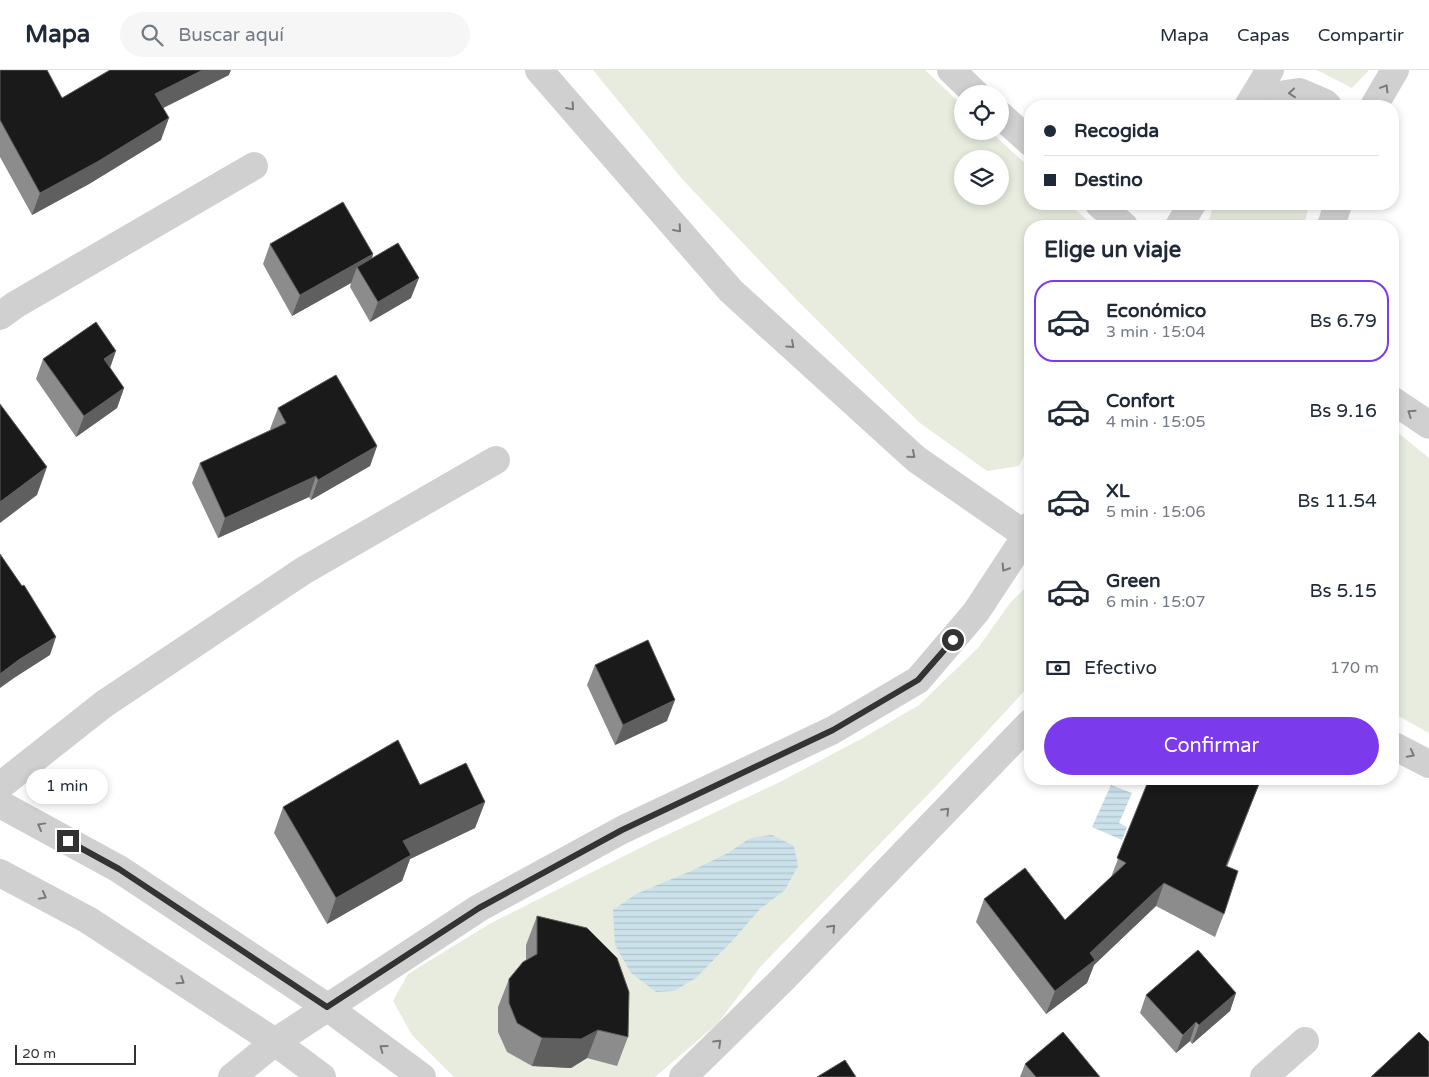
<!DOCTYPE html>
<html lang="es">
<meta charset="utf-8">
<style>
:root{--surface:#fff;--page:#f6f6f7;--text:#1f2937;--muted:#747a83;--line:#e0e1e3;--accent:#7c3aed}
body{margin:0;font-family:"Varela Round",sans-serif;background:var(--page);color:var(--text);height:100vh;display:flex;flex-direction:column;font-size:19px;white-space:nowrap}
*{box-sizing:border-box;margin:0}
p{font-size:16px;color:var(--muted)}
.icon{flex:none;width:28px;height:28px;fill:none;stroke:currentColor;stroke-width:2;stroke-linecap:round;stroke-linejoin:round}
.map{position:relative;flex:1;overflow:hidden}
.sheet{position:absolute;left:1024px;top:150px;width:375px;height:565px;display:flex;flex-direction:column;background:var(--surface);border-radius:20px;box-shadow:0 2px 8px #0003}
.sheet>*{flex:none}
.hud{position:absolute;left:1024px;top:30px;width:375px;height:110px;border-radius:20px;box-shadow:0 2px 8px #0003;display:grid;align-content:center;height:110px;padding:0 20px;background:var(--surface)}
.tools{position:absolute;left:954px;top:15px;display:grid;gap:10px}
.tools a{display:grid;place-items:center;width:55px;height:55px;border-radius:50%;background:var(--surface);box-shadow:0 2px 8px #0003;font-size:25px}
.scale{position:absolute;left:15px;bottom:12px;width:121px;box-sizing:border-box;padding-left:5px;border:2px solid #333;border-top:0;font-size:14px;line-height:18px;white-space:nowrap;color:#333;-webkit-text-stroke:4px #fff;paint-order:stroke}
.end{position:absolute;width:22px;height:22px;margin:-11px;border:6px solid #333;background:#fff;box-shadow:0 0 0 2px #fff}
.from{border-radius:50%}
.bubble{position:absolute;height:35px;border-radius:18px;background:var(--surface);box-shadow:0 2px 8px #0003;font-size:16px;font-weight:600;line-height:35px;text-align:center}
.hud b{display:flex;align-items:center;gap:18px;height:48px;font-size:19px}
.hud b+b{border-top:1px solid var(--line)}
.hud i{width:12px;height:12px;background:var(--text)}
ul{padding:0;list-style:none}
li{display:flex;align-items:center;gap:15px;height:82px;margin:0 10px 8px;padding:0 10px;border:2px solid transparent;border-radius:20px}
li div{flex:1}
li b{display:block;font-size:19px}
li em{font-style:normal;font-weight:600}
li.active{border-color:var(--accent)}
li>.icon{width:45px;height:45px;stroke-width:1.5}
h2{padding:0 20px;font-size:22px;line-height:60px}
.pay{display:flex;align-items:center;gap:12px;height:55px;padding:0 20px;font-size:19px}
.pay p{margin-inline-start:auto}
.action{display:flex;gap:10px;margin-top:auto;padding:10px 20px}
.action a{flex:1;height:58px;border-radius:30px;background:var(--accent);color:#fff;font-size:20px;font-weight:600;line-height:58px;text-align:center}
header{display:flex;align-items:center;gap:30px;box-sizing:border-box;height:70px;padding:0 25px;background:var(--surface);border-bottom:1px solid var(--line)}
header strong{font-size:24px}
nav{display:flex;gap:28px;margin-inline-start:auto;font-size:18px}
.search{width:350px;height:45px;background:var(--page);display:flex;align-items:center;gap:12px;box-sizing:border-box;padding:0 18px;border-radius:28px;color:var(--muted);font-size:19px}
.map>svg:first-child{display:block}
.park{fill:#e7ecdf;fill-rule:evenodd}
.water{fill:url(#water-rules)}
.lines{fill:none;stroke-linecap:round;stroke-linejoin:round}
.minor{stroke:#d0d0d0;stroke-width:28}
.wall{fill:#8c8c8c}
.shaded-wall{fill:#5f5f5f}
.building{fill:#1a1a1a;stroke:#5f5f5f}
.oneway{stroke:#7a7a7a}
.route{stroke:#333;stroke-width:6}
</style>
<header>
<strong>Mapa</strong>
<div class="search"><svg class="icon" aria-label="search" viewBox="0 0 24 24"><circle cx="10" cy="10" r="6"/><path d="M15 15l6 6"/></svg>Buscar aquí</div>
<nav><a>Mapa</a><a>Capas</a><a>Compartir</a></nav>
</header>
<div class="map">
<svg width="1429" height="1007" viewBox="0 0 1429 1007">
<defs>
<pattern id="water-rules" width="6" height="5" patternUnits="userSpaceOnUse" patternTransform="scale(1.25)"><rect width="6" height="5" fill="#cce2eb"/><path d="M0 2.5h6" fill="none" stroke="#b0c2ca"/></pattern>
</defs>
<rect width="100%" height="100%" fill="#fff"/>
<g class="park">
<path d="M593,0H925L962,35V61H990L1030,98V134H1070L1093,156H1030V373L1019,396L987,401L920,353L796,229L683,110ZM962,89H1000V126H962Z"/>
<polygon points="1317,0 1369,0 1352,18"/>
<polygon points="1214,134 1309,134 1304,156 1207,156"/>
<polygon points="1392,358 1429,388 1429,663 1393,643"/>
<polygon points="1030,513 1030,615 941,711 761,896 718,953 655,1007 454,1007 412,965 393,931 408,904 491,853 652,772 778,713 863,668 919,635 978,578 1010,533"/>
</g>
<g class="water">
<polygon points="1111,715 1132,723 1119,753 1127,757 1122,770 1092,757"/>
<polygon points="772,765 794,776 798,796 785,820 760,839 734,869 696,908 674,921 656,922 631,903 615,875 613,840 636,824 691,801 728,783 750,768"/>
</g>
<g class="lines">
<g class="minor">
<polyline points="539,0 731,221 916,389 1030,468"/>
<polyline points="951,0 976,24"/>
<polyline points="1253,29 1299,22 1325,33 1328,36"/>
<polyline points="1248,36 1270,0"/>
<polyline points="1374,36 1395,0"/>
<polyline points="1000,45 1030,72"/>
<polyline points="1099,134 1124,156"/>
<polyline points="1179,156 1192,134"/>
<polyline points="1331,156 1338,134"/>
<polyline points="0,246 15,235 254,96"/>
<polyline points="1392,330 1429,355"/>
<polyline points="1392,675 1429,694"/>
<polyline points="0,716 104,634 303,501 496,390"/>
<polyline points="0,734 119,799 327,937 422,1007"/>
<polyline points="0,803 88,850 275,972 322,1007"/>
<polyline points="232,1007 275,972 479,838 622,760 833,660 918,610 976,542 1026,466 1030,456"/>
<polyline points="683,1007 783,909 1030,653"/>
<polyline points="1264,1007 1305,971"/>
</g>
</g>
<g class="wall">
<polygon points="0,0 62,28 229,5 163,38 161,70 89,114 32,145 0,87"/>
<polygon points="270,174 373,184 372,189 411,228 370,252 350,217 351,213 292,246 263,194"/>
<polygon points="43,289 110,298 124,318 117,338 76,367 36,309"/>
<polygon points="278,338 377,376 370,396 311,430 309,427 218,468 192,413 200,393 271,360 270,359"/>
<polygon points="595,595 667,651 615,675 587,615"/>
<polygon points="1149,709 1261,709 1227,797 1224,844 1215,867 1156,836 1094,895 1087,913 1046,944 976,852 984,829 1065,850 1111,807"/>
<polygon points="420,715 485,732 475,758 410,789 402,811 327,854 274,763 283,737"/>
<polygon points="537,846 628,967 617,996 587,988 571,998 532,996 507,982 498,962 498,937 509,909 526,890 526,875"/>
<polygon points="1236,923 1230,941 1192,974 1190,971 1176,983 1140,943 1146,925"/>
<polygon points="1025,994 1100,1007 1020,1007"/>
</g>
<g class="shaded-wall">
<polygon points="203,0 231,0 229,5 147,46 155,24"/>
<polygon points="169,48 161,70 89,114 32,145 40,123"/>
<polygon points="373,184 366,205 357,197 351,213 292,246 300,225"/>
<polygon points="419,208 411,228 370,252 378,232"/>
<polygon points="116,281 109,301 104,289"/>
<polygon points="124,318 117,338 76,367 84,346"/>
<polygon points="377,376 370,396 311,430 318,410"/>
<polygon points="47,397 37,425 0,453 0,432"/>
<polygon points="316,406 309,427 218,468 225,448"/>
<polygon points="56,567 50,585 14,608 0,618 0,604 20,589"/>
<polygon points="675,630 667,651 615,675 623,655"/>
<polygon points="485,732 475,758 410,789 402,811 327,854 336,828 403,771"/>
<polygon points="1164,813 1156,836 1094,895 1087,913 1046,944 1055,921 1090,883"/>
<polygon points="1236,923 1230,941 1192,974 1199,955"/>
<polygon points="1196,952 1190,971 1176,983 1183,965"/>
<polygon points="598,960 587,988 571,998 532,996 542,968"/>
</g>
<g class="building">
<polygon points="0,0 47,0 62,28 110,0 203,0 155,24 169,48 97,92 40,123 0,50"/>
<polygon points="343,132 373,184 300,225 270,174"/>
<polygon points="398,173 419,208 378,232 357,197"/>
<polygon points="96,252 116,281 104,289 124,318 84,346 43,289"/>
<polygon points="336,305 377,376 318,410 316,406 225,448 200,393 286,353 278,338"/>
<polygon points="0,334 47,397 0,432"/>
<polygon points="0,484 22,516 24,515 56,567 20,589 0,604"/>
<polygon points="648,570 675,630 623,655 595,595"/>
<polygon points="398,670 420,715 466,693 485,732 403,771 411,785 336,828 283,737"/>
<polygon points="1149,709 1261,709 1226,796 1238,801 1224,844 1164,813 1090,883 1095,890 1055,921 984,829 1025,798 1065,850 1126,793 1117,788"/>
<polygon points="537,846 587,858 617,888 629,922 628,967 598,960 581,969 542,968 517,953 509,933 509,909 523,892 537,884"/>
<polygon points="1198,880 1236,923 1199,955 1196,952 1183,965 1146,925"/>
<polygon points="1063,962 1100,1007 1036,1007 1025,994"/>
<polygon points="1419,962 1429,972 1429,1007 1371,1007"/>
<polygon points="845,990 856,1007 817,1007"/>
</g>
<defs><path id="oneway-chevron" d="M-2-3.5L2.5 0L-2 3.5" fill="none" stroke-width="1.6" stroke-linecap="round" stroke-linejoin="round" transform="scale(1.25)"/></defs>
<g class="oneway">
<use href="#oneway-chevron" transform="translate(1385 18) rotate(-59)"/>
<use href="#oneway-chevron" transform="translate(1292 23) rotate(175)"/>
<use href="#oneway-chevron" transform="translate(571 37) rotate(49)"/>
<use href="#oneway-chevron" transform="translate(678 159) rotate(49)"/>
<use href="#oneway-chevron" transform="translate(791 275) rotate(42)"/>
<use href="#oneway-chevron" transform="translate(1411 343) rotate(-146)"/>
<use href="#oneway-chevron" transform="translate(912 385) rotate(41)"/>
<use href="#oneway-chevron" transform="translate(1005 498) rotate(123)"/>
<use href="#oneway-chevron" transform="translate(1411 684) rotate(28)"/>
<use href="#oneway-chevron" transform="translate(946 741) rotate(-46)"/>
<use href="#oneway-chevron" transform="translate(41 756) rotate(-151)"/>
<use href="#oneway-chevron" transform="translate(43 826) rotate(28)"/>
<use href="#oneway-chevron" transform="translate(832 858) rotate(-46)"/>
<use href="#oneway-chevron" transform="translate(181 911) rotate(33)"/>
<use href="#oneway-chevron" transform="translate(718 973) rotate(-44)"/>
<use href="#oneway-chevron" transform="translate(383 978) rotate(-144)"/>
</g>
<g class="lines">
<polyline class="route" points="68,771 119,799 327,937 479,838 622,760 833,660 918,610 953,570"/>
</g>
</svg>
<div class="tools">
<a><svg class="icon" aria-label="locate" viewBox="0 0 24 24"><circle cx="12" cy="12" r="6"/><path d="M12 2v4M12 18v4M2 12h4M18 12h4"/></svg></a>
<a><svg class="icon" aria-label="layers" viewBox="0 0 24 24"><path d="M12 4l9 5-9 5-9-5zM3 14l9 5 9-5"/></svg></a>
</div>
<div class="scale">20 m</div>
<i class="end from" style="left:953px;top:570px"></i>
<i class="end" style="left:68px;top:771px"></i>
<div class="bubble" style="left:26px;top:699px;width:82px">1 min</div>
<div class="hud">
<b><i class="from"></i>Recogida</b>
<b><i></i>Destino</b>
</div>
<section class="sheet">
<h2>Elige un viaje</h2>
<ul>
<li class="active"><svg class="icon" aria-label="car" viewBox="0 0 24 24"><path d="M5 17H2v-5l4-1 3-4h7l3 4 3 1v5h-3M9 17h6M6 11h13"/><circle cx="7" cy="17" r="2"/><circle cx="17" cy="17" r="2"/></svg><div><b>Económico</b><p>3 min · 15:04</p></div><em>Bs 6.79</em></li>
<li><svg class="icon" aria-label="car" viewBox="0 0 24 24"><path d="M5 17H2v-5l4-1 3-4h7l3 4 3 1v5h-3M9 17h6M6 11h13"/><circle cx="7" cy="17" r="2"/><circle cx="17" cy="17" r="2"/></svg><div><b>Confort</b><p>4 min · 15:05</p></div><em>Bs 9.16</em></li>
<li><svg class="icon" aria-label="car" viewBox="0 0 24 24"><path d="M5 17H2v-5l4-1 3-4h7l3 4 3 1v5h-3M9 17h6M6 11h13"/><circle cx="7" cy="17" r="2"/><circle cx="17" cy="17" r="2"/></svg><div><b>XL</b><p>5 min · 15:06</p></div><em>Bs 11.54</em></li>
<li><svg class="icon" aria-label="car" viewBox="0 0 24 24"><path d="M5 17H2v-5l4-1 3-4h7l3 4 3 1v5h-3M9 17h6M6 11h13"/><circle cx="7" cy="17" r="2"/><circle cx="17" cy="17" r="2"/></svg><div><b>Green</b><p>6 min · 15:07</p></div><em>Bs 5.15</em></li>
</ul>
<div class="pay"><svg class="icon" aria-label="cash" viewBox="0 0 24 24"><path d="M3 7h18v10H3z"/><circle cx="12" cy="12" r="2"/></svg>Efectivo<p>170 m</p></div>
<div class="action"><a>Confirmar</a></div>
</section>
</div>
